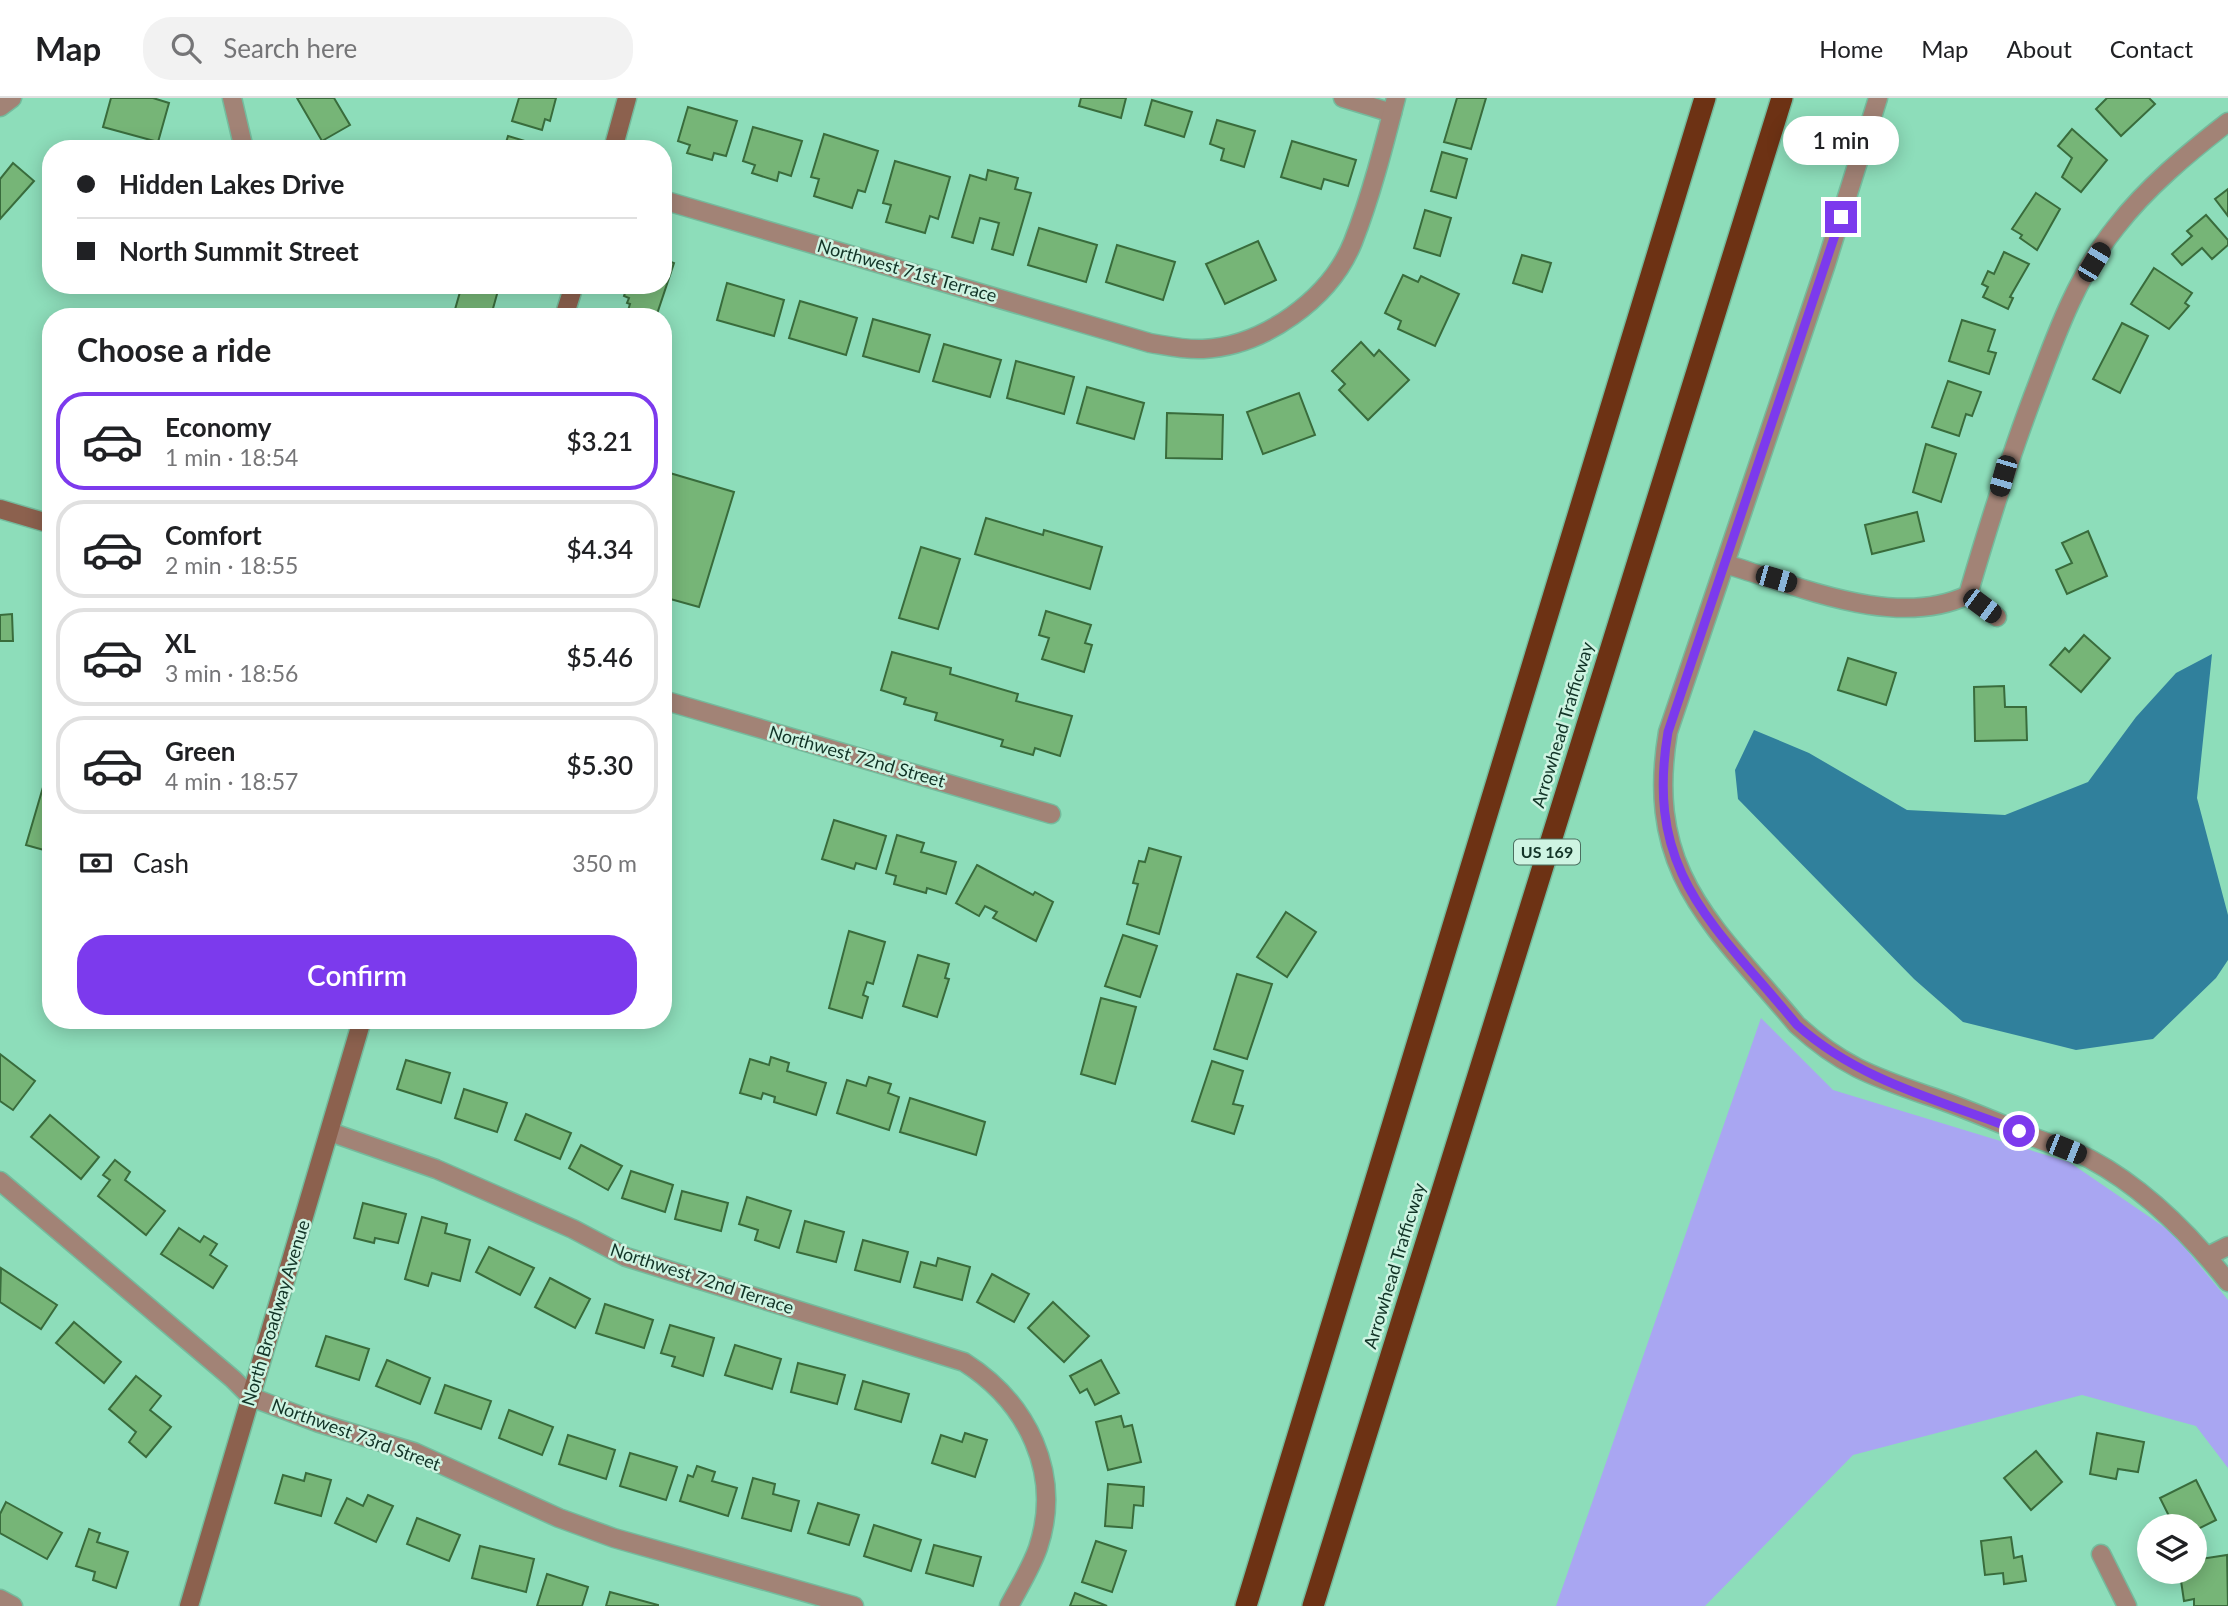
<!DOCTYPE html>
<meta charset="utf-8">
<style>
:root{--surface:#fff;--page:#f2f2f2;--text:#202124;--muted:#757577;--line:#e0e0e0;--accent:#7c3aed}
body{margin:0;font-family:Lato,sans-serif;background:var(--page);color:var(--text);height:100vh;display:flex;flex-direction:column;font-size:26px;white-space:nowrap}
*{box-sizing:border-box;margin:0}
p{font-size:23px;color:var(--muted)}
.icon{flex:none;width:38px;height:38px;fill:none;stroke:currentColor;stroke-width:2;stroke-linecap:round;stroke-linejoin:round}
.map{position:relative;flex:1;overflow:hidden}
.drawer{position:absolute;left:42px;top:210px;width:630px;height:721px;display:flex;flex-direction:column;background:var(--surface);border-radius:28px;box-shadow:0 4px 18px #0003}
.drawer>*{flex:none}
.hud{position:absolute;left:42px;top:42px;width:630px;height:154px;border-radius:28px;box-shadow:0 4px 18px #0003;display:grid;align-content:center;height:154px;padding:0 35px;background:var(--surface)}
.tools{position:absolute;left:2137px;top:1416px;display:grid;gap:14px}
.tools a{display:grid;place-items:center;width:70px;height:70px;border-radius:50%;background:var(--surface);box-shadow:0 4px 18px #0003;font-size:35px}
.end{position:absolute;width:32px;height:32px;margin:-16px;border:9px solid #7c3aed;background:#fff;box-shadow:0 0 0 4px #fff}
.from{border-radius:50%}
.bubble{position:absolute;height:49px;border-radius:24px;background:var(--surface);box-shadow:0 4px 18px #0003;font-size:23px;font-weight:600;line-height:49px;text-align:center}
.car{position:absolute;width:21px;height:42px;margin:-21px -10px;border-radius:9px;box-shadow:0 0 5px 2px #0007;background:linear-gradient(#222 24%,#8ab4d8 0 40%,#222 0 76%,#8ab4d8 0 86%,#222 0)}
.hud b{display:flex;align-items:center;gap:24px;height:66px;font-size:26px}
.hud b+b{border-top:2px solid var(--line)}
.hud i{width:18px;height:18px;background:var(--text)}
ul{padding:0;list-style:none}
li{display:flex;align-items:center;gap:21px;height:98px;margin:0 14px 10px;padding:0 21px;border:4px solid var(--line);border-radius:28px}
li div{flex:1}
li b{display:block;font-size:26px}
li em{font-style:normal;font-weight:600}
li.active{border-color:var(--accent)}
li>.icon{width:63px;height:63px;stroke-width:1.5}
h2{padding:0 35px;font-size:32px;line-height:84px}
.pay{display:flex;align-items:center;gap:18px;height:77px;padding:0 35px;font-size:26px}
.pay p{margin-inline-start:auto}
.cta{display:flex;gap:14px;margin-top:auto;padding:14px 35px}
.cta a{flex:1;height:80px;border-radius:28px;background:var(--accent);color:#fff;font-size:28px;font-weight:600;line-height:80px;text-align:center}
header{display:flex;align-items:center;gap:42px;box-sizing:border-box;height:98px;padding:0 35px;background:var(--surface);border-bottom:2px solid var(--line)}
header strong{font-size:33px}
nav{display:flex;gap:38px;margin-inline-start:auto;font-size:24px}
.search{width:490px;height:63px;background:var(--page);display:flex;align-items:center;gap:18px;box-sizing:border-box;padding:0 24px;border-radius:28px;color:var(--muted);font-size:26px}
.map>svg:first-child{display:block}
.green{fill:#a9a6f2}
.water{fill:#30809c}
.building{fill:#76b577;stroke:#396c3c;stroke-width:2}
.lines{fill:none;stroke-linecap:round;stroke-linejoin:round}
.street-casing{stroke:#74bb9d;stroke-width:21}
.secondary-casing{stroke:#74bb9d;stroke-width:21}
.highway-casing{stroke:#74bb9d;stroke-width:24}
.street{stroke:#a28376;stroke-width:18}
.secondary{stroke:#8c614e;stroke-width:18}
.highway{stroke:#6d3214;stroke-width:21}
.route{stroke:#7c3aed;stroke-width:9}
.labels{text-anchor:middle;stroke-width:5;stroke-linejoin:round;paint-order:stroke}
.shield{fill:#cef4e2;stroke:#4a6e5f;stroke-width:2}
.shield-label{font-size:16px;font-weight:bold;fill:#123427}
.street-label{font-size:18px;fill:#123427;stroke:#cef4e2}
</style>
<header>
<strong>Map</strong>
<div class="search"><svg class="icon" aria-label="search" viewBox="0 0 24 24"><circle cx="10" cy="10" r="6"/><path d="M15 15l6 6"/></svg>Search here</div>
<nav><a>Home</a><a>Map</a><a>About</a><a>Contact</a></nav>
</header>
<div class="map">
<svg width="2228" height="1508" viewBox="0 0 2228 1508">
<rect width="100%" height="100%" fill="#8dddba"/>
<polygon class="green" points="1761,920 1833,992 2069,1064 2173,1135 2228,1202 2228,1370 2196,1328 2082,1297 1853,1357 1705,1508 1556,1508"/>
<polygon class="water" points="2212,556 2197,700 2228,817 2228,862 2216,880 2153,941 2076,952 1963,924 1914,881 1738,701 1735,672 1754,632 1809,655 1907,712 2005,717 2088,684 2136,619 2176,575"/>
<g class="building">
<polygon points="111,0 153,0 169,5 158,44 103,29"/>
<polygon points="297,0 334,0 350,27 322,43"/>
<polygon points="519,0 556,0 550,23 545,21 542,32 512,23"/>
<polygon points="1081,0 1126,0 1121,20 1079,8"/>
<polygon points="1457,0 1486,0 1471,51 1444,44"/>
<polygon points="2107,0 2149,0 2155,6 2121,38 2096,11"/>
<polygon points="1152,2 1192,14 1184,39 1145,27"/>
<polygon points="688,9 737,23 726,58 714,55 712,62 687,55 690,47 678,43"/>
<polygon points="1217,22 1255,33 1244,69 1221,62 1224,51 1210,46"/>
<polygon points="753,29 802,43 791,78 779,74 777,83 752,75 755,67 743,63"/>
<polygon points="2072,31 2107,62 2081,94 2062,79 2072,60 2058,48"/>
<polygon points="824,36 878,53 865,94 858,92 852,110 814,98 819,81 811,79"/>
<polygon points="508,38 538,47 537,51 504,51"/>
<polygon points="1292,43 1356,62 1348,88 1324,81 1321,91 1281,79"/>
<polygon points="1442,54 1467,61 1456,100 1431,93"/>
<polygon points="895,63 950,79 938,121 930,118 925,135 886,124 891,107 883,105"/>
<polygon points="13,65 34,83 0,121 0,81"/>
<polygon points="988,72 1018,80 1015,91 1031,95 1013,157 992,151 999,125 980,120 973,145 952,139 970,77 986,82"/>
<polygon points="2228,91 2228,118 2215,101"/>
<polygon points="2036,95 2060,111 2037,152 2020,140 2022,137 2012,131"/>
<polygon points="1425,112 1451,120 1440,158 1414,150"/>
<polygon points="2206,117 2228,142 2228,147 2212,161 2202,150 2182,167 2172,156 2192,138 2187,133"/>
<polygon points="1039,130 1097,147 1086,184 1028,167"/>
<polygon points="1258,143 1276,182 1225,206 1206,166"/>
<polygon points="1117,147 1175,164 1163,202 1106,184"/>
<polygon points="2004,154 2029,166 2010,199 2013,200 2008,211 1983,199 1988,189 1982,186 1988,173 1994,176"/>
<polygon points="1522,157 1551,165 1542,194 1513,185"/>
<polygon points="663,161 674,165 656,219 626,219 630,206 627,205 629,200 624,198 628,187 663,187"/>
<polygon points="2154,170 2192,195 2185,205 2189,208 2169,231 2131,206"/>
<polygon points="1403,177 1418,184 1421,178 1459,196 1435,248 1398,231 1401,223 1385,215"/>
<polygon points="727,185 784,202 774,238 717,222"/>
<polygon points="462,187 499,189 492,214 487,213 486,219 454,215"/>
<polygon points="800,203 857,220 846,257 789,240"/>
<polygon points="873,221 930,237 919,274 863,258"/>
<polygon points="1962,222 1995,232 1988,253 1996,255 1989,276 1949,263"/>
<polygon points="2122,225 2148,238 2120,295 2093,281"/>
<polygon points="1361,244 1374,258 1379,252 1409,282 1368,322 1339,292 1345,286 1332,273"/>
<polygon points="944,246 1001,262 990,299 933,283"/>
<polygon points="1016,263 1074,279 1064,316 1007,300"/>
<polygon points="1948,283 1981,294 1972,318 1966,316 1959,338 1932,329"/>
<polygon points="1087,289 1144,305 1134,341 1077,325"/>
<polygon points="1299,295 1315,337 1263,356 1247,314"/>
<polygon points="1167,315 1223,317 1222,361 1166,360"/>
<polygon points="1926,346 1956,356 1941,404 1913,394"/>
<polygon points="663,373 734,394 699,509 663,499"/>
<polygon points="1917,414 1924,443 1872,456 1865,427"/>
<polygon points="986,420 1043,437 1044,432 1102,449 1090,491 975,456"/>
<polygon points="2088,433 2107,478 2067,496 2056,472 2072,465 2062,445"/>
<polygon points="921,449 960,461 938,531 899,520"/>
<polygon points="1046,513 1091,527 1085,545 1092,547 1084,574 1042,561 1049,540 1039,537"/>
<polygon points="12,516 13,543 0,543 0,517"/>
<polygon points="2084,537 2110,560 2081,594 2050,567 2065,550 2069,554"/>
<polygon points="892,554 951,570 950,576 1018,596 1016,603 1072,618 1060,658 1035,650 1033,657 1001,648 1003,642 935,622 937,615 904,606 906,600 881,592"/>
<polygon points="1848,560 1896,575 1886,607 1838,592"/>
<polygon points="2004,588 2005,609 2026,609 2027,642 1975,643 1974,589"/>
<polygon points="51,662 51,754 26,747"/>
<polygon points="834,722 886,738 876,771 856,765 854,771 822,761"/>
<polygon points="897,737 924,745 921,754 956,764 946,796 927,790 926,795 894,786 896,778 886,775"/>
<polygon points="1149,750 1181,759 1159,836 1127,826 1138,786 1133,785 1139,763 1145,764"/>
<polygon points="977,767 1033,797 1035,794 1053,804 1036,843 993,820 997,814 985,808 979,818 956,805"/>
<polygon points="1286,814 1316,834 1287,879 1257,859"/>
<polygon points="849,833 885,844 873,886 867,884 863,897 868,899 862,920 829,910"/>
<polygon points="1123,837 1157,848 1140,899 1105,888"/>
<polygon points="918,857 949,866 945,880 949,881 937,919 903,908"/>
<polygon points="1237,876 1272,886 1247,961 1214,951"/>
<polygon points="1101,900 1136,909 1115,986 1081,976"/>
<polygon points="0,956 35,983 13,1012 0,1003"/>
<polygon points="771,959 789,965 787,973 826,985 816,1017 774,1004 775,999 763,995 761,1001 740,995 750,961 769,967"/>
<polygon points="406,962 450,975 441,1005 397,991"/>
<polygon points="1212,963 1243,973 1233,1006 1243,1008 1234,1036 1192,1023"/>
<polygon points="869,979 891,986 888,995 899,999 889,1032 837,1015 847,982 866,988"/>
<polygon points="464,991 507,1005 497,1034 455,1020"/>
<polygon points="910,1000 985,1024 976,1057 900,1034"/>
<polygon points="526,1016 571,1035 560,1061 515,1042"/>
<polygon points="50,1017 99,1059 81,1081 31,1039"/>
<polygon points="581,1047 622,1068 608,1092 569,1070"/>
<polygon points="115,1062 130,1074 125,1082 165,1113 146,1137 98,1098 110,1082 103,1077"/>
<polygon points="631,1073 673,1087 665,1114 622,1100"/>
<polygon points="682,1093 728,1105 721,1133 675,1121"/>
<polygon points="747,1099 791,1113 779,1150 755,1142 758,1132 739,1126"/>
<polygon points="363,1105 406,1116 398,1145 375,1140 374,1145 354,1140"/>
<polygon points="422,1119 447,1126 445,1135 470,1142 460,1183 432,1175 428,1188 405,1181"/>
<polygon points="805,1123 844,1134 836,1164 797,1154"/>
<polygon points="179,1130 200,1144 204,1138 217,1146 210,1157 227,1168 213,1190 161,1156"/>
<polygon points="863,1142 908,1154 900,1184 855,1172"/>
<polygon points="489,1149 534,1170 520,1197 476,1174"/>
<polygon points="938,1160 970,1169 962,1202 914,1189 921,1164 936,1168"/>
<polygon points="1,1170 57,1207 41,1231 0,1204"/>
<polygon points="992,1176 1029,1196 1014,1224 977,1204"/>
<polygon points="550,1180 590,1201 575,1230 535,1209"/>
<polygon points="1053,1204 1089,1238 1064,1264 1028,1230"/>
<polygon points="605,1206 653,1222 644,1250 596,1235"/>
<polygon points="74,1224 121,1264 104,1285 56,1245"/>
<polygon points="670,1227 714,1240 703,1278 672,1268 675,1259 661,1255"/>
<polygon points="326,1238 369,1251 359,1282 316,1268"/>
<polygon points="735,1247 781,1261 772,1291 725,1277"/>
<polygon points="387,1262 430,1280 420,1306 376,1288"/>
<polygon points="1101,1262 1119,1295 1095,1307 1087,1291 1080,1295 1070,1278"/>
<polygon points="798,1265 845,1277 837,1306 791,1294"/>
<polygon points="136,1278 161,1298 150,1312 171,1329 146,1359 129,1344 136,1334 109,1311"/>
<polygon points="863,1283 909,1296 901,1324 855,1311"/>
<polygon points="445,1287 491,1303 481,1331 435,1315"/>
<polygon points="509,1312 553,1329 542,1357 499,1340"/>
<polygon points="1121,1318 1124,1329 1132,1327 1141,1364 1108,1372 1096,1324"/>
<polygon points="965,1335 987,1342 975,1379 932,1365 941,1337 962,1344"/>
<polygon points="2097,1335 2144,1344 2138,1374 2118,1371 2116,1381 2090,1376"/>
<polygon points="568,1337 615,1352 606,1381 559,1366"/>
<polygon points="2036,1353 2062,1384 2031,1412 2004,1380"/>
<polygon points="630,1355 677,1369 666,1402 620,1388"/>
<polygon points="697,1368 715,1374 712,1383 737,1390 728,1418 680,1403 688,1377 693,1379"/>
<polygon points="306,1375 331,1382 321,1418 275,1405 283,1377 304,1383"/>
<polygon points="753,1380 775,1386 773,1396 799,1403 791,1433 742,1420"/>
<polygon points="2196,1382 2216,1422 2194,1433 2194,1428 2174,1428 2160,1400"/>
<polygon points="1108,1386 1144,1389 1143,1408 1134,1407 1132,1430 1105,1428"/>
<polygon points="368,1397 393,1408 376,1444 335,1425 347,1400 363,1408"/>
<polygon points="6,1404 62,1435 47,1461 0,1435 0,1416"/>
<polygon points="818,1405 859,1417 849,1447 808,1435"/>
<polygon points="417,1420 460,1437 449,1463 407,1446"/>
<polygon points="874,1427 921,1442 911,1473 864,1458"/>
<polygon points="89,1431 100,1435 97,1444 128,1454 116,1490 93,1482 95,1474 76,1468"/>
<polygon points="2011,1439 2014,1460 2022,1458 2026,1483 2004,1486 2003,1475 1985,1477 1981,1443"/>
<polygon points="1096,1443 1126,1453 1112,1494 1082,1484"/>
<polygon points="934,1447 981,1459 973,1488 926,1475"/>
<polygon points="480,1448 534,1461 526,1494 472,1480"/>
<polygon points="2227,1457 2228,1508 2194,1508 2194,1501 2184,1503 2180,1476 2195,1474 2194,1462"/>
<polygon points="547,1476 588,1489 582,1508 537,1508"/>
<polygon points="610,1494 658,1507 658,1508 606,1508"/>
<polygon points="1075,1495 1107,1508 1070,1508"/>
</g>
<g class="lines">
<g class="street-casing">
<g id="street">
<polyline points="232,0 244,51"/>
<polyline points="1343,0 1392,15"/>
<path d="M1878,0L1826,166L1668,634C1644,776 1714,827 1797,927C1841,967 1871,978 1926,997C1963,1009 1999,1025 2035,1040C2053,1047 2073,1052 2090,1061C2144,1090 2190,1136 2228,1184"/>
<polyline points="0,9 12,0"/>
<path d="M663,102L1150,245C1168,248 1185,252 1203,251C1264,248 1330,201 1353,144C1371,98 1384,47 1396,0"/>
<path d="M1725,466C1797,487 1895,532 1968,497C1989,425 2011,355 2038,285C2058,231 2079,175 2116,129C2147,89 2188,55 2228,24"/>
<polyline points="1968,497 1997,519"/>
<polyline points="663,602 1051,716"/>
<path d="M330,1034L436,1071L573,1131L626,1159L964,1264C1027,1304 1063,1375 1038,1450C1031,1470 1019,1489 1009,1508"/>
<polyline points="0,1083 233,1281 251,1299 319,1325 414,1354 559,1420 614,1440 854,1508"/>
<polyline points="2208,1158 2228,1148"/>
<polyline points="2101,1456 2127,1508"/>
<polyline points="0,1501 13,1508"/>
</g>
</g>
<g class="secondary-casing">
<g id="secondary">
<polyline points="613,51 627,0"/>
<polyline points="564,219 574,187"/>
<polyline points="0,411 51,426"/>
<polyline points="189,1508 362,922"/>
</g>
</g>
<g class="highway-casing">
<g id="highway">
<polyline points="1246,1508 1705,0"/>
<polyline points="1313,1508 1782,0"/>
</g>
</g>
<use href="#street" class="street"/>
<use href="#secondary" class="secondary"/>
<use href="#highway" class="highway"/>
</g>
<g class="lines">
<path class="route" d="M1841,119L1668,634C1644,776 1714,826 1797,927C1861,984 1940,1002 2019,1033"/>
</g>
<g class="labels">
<rect class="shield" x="1514" y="741.5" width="66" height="25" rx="5"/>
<g class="shield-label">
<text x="1547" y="760">US 169</text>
</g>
<g class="street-label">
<text transform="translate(907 173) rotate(16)" y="6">Northwest 71st Terrace</text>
<text transform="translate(1563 627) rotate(-73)" y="6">Arrowhead Trafficway</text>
<text transform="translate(857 659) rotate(16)" y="6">Northwest 72nd Street</text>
<text transform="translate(1395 1168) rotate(-73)" y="6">Arrowhead Trafficway</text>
<text transform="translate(702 1181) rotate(18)" y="6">Northwest 72nd Terrace</text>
<text transform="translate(276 1215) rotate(-73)" y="6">North Broadway Avenue</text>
<text transform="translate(356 1337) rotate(20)" y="6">Northwest 73rd Street</text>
</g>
</g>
</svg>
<div class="tools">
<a><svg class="icon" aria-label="layers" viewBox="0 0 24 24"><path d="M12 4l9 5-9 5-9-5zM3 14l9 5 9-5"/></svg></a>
</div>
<i class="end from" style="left:2019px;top:1033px"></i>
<i class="end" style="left:1841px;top:119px"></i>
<div class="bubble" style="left:1783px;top:18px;width:116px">1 min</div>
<i class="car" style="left:2094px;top:164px;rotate:31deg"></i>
<i class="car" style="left:2003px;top:378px;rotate:196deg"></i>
<i class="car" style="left:1776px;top:481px;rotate:106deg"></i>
<i class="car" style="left:1982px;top:508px;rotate:127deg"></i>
<i class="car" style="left:2066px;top:1051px;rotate:112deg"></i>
<div class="hud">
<b><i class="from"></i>Hidden Lakes Drive</b>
<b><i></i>North Summit Street</b>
</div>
<section class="drawer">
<h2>Choose a ride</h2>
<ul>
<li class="active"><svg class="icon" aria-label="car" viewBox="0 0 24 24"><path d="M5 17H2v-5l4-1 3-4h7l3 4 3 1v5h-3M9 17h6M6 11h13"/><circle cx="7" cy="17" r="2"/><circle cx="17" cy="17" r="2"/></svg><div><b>Economy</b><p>1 min · 18:54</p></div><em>$3.21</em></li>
<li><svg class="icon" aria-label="car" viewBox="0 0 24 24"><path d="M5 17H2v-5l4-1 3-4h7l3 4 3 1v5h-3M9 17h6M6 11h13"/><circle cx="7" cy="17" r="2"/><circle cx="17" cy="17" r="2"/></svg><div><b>Comfort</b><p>2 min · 18:55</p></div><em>$4.34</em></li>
<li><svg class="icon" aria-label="car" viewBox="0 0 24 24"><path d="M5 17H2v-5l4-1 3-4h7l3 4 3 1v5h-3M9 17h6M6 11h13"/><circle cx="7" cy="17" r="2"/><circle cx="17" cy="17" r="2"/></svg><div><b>XL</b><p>3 min · 18:56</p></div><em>$5.46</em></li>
<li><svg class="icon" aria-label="car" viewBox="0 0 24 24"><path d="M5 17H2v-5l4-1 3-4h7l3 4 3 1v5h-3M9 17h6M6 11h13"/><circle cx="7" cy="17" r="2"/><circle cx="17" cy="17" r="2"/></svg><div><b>Green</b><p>4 min · 18:57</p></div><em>$5.30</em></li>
</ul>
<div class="pay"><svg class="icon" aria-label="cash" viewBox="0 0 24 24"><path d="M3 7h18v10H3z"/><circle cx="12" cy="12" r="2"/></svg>Cash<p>350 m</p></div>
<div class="cta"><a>Confirm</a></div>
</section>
</div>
